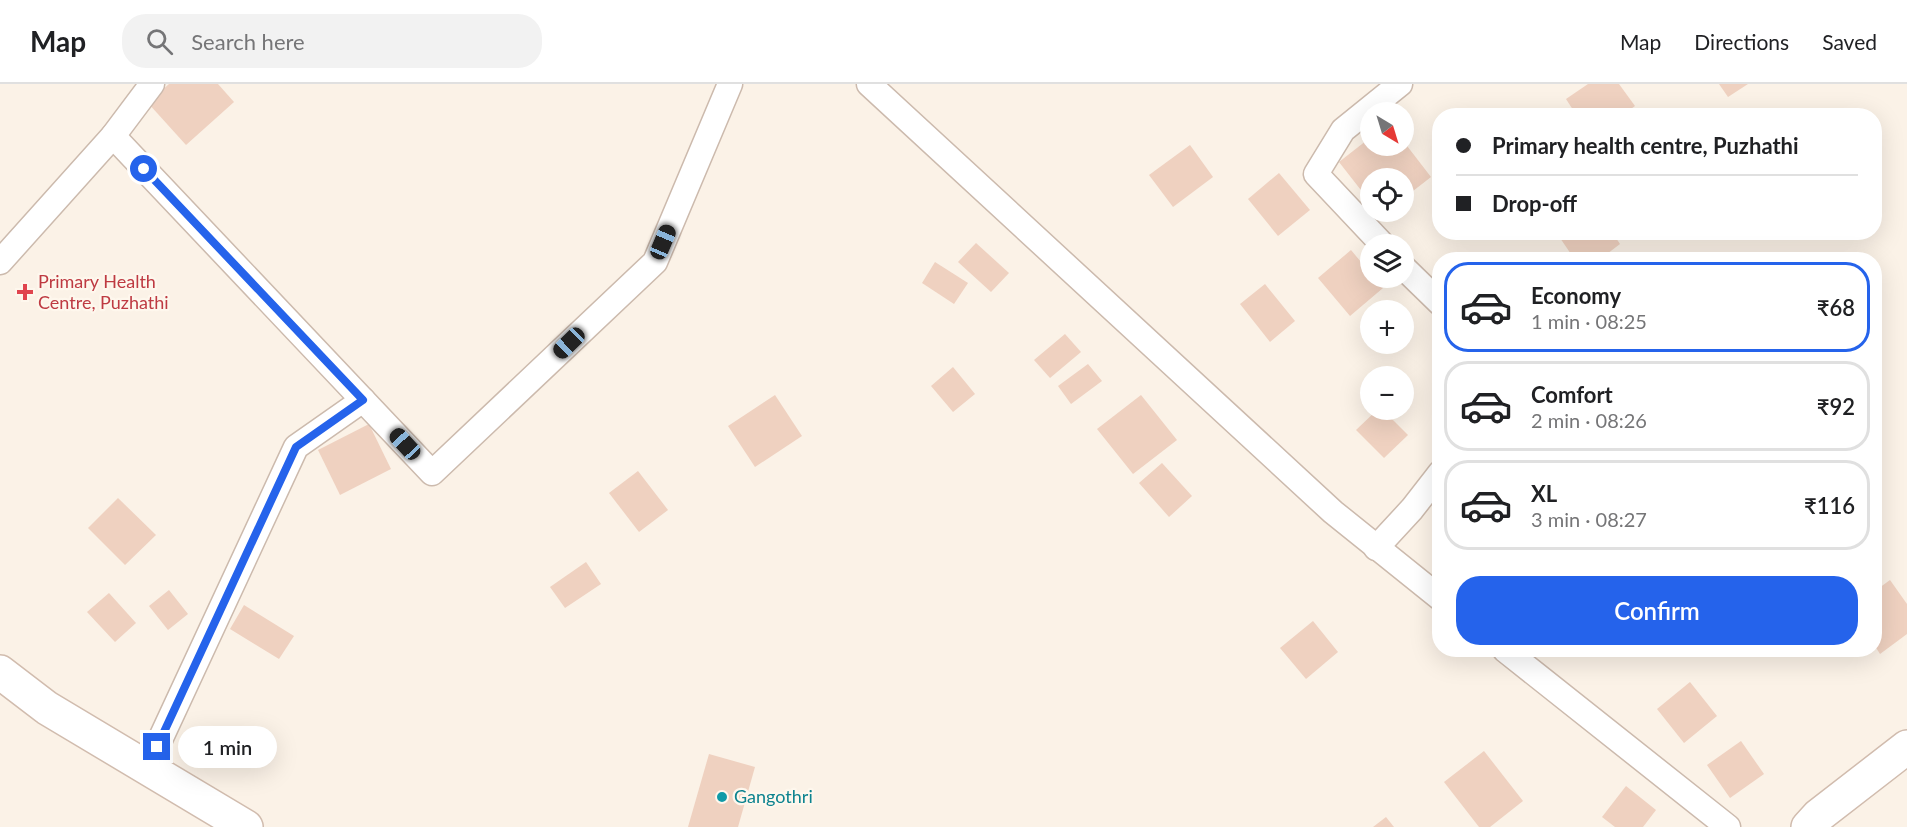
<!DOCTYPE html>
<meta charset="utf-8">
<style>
:root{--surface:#fff;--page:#f2f2f2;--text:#202124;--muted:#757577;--line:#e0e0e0;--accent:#2563eb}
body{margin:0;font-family:Lato,sans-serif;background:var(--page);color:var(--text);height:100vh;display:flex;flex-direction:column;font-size:22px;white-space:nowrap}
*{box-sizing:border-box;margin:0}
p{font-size:20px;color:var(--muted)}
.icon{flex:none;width:33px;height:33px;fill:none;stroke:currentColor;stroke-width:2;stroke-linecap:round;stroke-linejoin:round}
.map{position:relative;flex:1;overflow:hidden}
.panel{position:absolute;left:1432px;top:168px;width:450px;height:405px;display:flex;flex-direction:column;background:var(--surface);border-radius:24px;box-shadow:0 6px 24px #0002}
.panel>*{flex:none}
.hud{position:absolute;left:1432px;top:24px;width:450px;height:132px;border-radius:24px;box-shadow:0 6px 24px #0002;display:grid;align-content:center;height:132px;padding:0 24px;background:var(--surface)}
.needle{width:39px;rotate:142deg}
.tools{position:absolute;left:1360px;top:18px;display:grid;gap:12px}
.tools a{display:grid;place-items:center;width:54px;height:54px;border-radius:50%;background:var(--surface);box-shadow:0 6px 24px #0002;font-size:30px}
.end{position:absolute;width:27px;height:27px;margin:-14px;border:8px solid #2563eb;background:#fff;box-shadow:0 0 0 3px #fff}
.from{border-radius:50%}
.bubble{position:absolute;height:42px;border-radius:21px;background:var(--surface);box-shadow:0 6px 24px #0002;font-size:20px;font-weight:600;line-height:42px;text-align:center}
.car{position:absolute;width:18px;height:36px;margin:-18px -9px;border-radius:8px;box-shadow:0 0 4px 2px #0007;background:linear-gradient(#222 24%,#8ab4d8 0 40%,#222 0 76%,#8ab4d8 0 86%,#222 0)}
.hud b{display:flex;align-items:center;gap:21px;height:57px;font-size:22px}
.hud b+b{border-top:2px solid var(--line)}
.hud i{width:15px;height:15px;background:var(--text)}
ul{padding:10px 0 0;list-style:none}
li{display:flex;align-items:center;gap:18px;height:90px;margin:0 12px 9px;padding:0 12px;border:3px solid var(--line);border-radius:24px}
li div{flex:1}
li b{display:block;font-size:22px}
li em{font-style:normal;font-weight:600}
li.active{border-color:var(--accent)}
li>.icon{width:54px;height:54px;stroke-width:1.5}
.primary-button{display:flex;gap:12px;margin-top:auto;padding:12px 24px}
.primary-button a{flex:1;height:69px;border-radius:24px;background:var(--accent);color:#fff;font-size:24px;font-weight:600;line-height:69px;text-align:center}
header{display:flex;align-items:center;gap:36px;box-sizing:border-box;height:84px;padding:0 30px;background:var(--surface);border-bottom:2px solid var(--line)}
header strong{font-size:28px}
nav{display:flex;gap:33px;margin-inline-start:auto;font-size:21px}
.search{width:420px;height:54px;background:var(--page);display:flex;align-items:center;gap:15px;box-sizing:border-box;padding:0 21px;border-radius:24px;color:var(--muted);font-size:22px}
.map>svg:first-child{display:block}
.building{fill:#efd1c0}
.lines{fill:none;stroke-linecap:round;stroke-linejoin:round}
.street-casing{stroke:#ccbaad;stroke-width:27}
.secondary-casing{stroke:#d1bcae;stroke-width:36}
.street{stroke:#fff;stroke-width:24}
.secondary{stroke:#fff;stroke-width:33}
.route{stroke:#2563eb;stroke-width:8}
.health-dot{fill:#e0444e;stroke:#fef7ed;stroke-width:2}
.culture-dot{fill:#0f9aa8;stroke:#fef7ed;stroke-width:2}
.labels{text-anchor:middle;stroke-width:4.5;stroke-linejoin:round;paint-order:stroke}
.health-label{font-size:18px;fill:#be3a42;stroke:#fef7ed;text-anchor:start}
.culture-label{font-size:18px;fill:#0d838f;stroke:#fef7ed;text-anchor:start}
</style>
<header>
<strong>Map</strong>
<div class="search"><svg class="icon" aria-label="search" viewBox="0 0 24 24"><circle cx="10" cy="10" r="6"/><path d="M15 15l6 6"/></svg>Search here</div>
<nav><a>Map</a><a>Directions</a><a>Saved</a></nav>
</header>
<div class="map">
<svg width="1907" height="743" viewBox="0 0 1907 743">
<rect width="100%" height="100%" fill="#fbf2e7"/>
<g class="building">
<polygon points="169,0 218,0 234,18 186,61 148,19"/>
<polygon points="1588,0 1619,0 1635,22 1621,32 1577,32 1566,15"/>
<polygon points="1719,0 1748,0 1728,13"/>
<polygon points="1371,53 1371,62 1404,62 1404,58 1431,93 1404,114 1404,94 1371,94 1371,119 1339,78"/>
<polygon points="1190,61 1213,93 1173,123 1149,91"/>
<polygon points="1279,89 1310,126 1278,152 1248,115"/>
<polygon points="1556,148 1612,148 1620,160 1599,176 1575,176"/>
<polygon points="976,159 1009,189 991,208 958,178"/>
<polygon points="1351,166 1371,190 1371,194 1374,194 1383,204 1350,232 1318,194"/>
<polygon points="935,178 968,199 954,220 922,199"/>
<polygon points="1265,200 1295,237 1270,258 1240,220"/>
<polygon points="1065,250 1081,268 1050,294 1034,276"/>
<polygon points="1088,280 1102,297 1071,320 1058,302"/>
<polygon points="953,283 975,310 953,328 931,302"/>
<polygon points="775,311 802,352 755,383 728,342"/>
<polygon points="1141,311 1177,356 1133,390 1097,345"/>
<polygon points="1377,326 1383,326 1408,351 1384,374 1356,346"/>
<polygon points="369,340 391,385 340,411 318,366"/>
<polygon points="1162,379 1192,412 1169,433 1139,399"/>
<polygon points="638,387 668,426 639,448 609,409"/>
<polygon points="118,414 156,451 125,481 88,444"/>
<polygon points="586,478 601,500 565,524 550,503"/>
<polygon points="1890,496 1907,520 1907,550 1880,570 1875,562 1875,507"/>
<polygon points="169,506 188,530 168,546 149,522"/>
<polygon points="109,509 136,539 115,558 87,528"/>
<polygon points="244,521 294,552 279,575 230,545"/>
<polygon points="1313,537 1338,568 1306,595 1280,564"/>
<polygon points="1690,598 1717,632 1684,659 1657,625"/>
<polygon points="1741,657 1764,690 1730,714 1707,681"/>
<polygon points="1484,667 1523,717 1490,743 1479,743 1444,698"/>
<polygon points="709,670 755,683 738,743 688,743"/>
<polygon points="1626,702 1656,726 1643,743 1615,743 1602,733"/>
<polygon points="1386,733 1394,743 1373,743"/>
</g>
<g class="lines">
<g class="street-casing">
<g id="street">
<polyline points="869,0 1333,428 1440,514"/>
<polyline points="113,52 152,0"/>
<polyline points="1382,160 1316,90 1343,46 1400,0"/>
<polyline points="0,178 113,52 432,389 655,178 730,0"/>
<polyline points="1404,184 1440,219"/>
<polyline points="1376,464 1412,425 1440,389"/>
<polyline points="1505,566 1728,743"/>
<polyline points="147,684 296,363 363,316"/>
</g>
</g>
<g class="secondary-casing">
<g id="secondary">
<polyline points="0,588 47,624 246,743"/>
<polyline points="1808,743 1818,732 1907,663"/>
</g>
</g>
<use href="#street" class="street"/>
<use href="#secondary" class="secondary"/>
</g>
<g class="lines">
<polyline class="route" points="144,85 363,316 296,363 157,663"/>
</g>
<path class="health-dot" d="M22 199h6v6h6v6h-6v6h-6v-6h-6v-6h6z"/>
<circle class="culture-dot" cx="722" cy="713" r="6"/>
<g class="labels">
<g class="health-label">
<text x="38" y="204">Primary Health<tspan x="38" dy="21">Centre, Puzhathi</tspan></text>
</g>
<g class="culture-label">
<text x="734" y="719">Gangothri</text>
</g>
</g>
</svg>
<div class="tools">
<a><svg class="needle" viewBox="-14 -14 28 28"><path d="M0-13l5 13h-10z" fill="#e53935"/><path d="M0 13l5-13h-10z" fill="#757577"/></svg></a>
<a><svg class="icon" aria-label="locate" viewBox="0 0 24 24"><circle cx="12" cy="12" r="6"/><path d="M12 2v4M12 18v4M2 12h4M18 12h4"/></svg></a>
<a><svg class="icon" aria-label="layers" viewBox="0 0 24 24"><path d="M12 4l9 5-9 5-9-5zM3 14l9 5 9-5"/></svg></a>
<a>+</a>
<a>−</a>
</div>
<i class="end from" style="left:144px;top:85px"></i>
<i class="end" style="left:157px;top:663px"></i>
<div class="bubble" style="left:178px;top:642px;width:99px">1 min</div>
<i class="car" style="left:663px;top:158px;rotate:23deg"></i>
<i class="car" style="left:569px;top:259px;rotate:226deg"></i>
<i class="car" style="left:405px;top:360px;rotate:317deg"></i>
<div class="hud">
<b><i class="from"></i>Primary health centre, Puzhathi</b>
<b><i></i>Drop-off</b>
</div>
<section class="panel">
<ul>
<li class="active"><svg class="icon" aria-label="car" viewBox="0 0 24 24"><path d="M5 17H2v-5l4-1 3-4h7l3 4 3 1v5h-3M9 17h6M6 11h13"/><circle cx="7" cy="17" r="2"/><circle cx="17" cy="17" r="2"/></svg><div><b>Economy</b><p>1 min · 08:25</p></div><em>₹68</em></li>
<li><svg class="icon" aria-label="car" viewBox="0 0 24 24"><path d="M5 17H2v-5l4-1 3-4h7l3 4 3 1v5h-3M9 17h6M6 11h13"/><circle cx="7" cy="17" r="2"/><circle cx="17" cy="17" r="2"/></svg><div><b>Comfort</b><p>2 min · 08:26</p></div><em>₹92</em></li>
<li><svg class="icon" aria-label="car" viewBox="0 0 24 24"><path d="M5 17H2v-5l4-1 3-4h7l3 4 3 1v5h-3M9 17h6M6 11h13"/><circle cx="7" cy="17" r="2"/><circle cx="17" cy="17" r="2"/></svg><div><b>XL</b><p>3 min · 08:27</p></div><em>₹116</em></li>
</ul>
<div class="primary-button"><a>Confirm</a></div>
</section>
</div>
